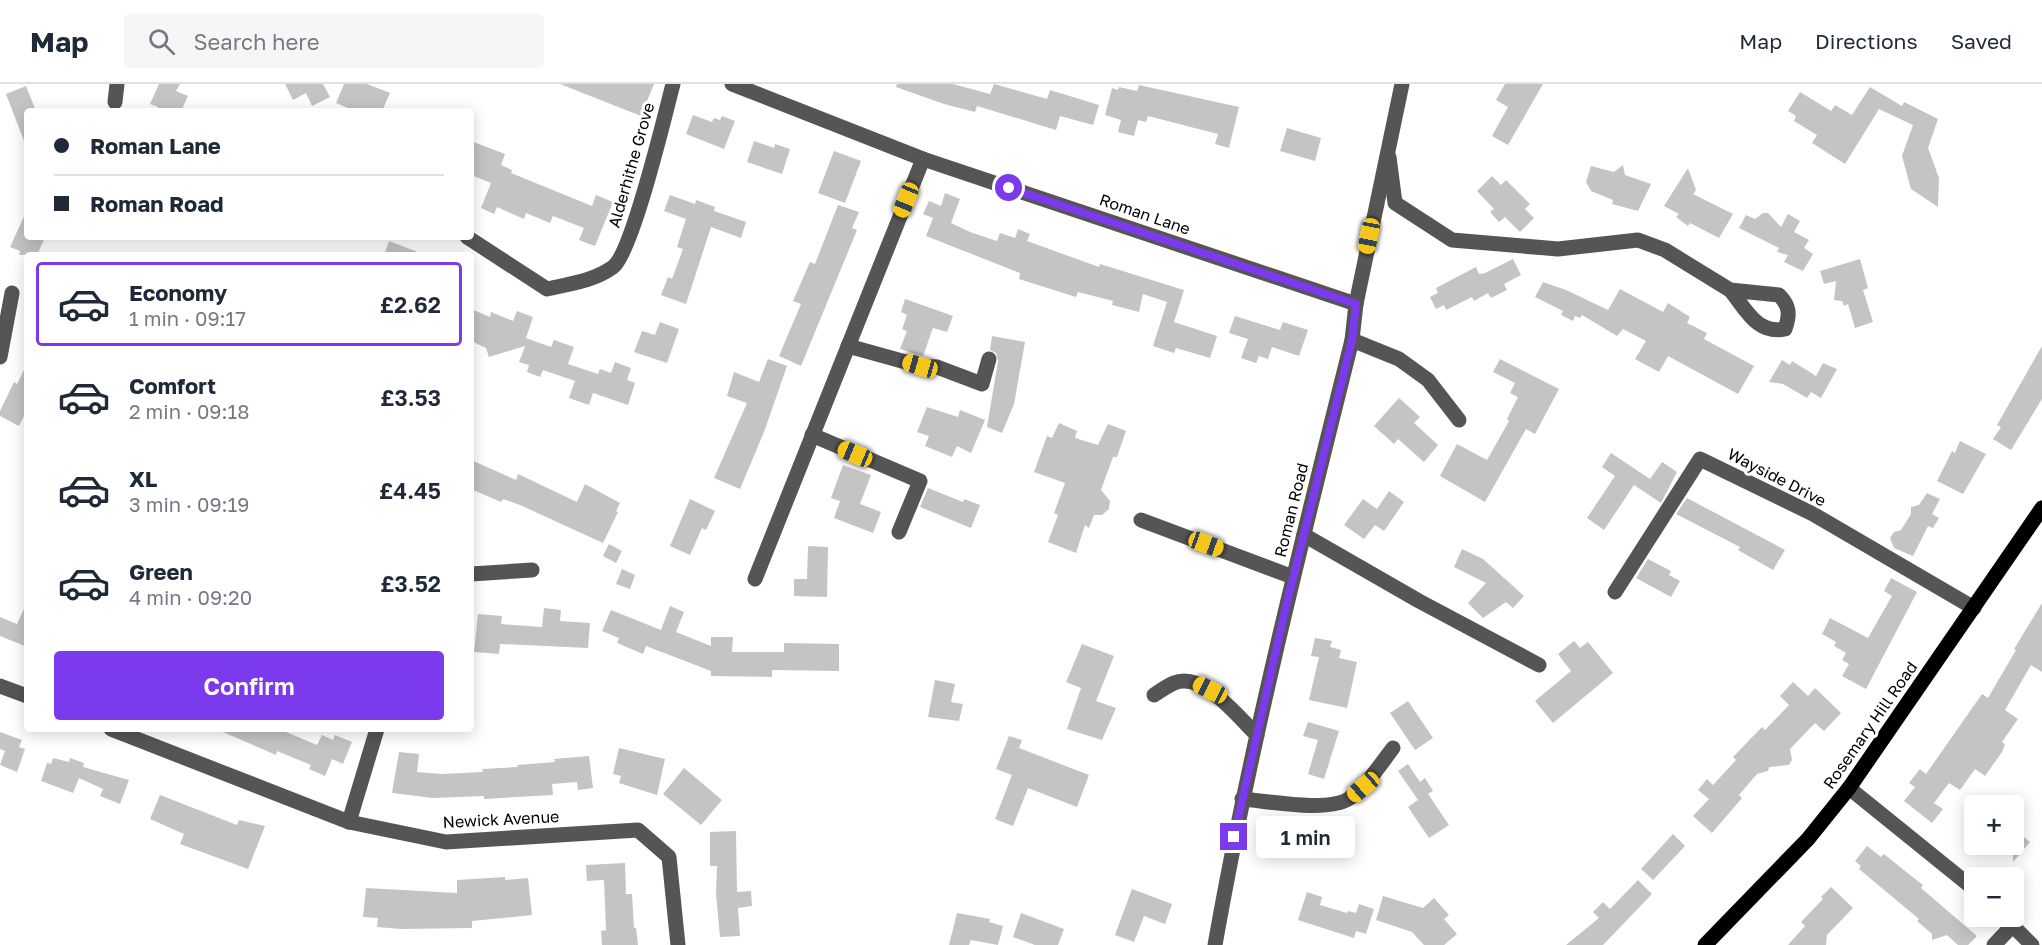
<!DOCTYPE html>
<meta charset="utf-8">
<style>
:root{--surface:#fff;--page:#f6f6f7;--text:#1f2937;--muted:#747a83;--line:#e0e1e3;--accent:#7c3aed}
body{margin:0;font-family:"Golos Text",sans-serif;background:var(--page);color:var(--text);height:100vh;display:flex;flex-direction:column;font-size:22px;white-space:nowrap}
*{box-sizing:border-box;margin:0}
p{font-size:20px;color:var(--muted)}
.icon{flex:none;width:33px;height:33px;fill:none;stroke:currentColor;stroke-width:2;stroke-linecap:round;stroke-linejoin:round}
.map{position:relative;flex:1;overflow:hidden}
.details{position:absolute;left:24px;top:168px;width:450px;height:480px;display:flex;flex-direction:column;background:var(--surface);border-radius:6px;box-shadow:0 3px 15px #0003}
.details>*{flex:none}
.top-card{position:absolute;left:24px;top:24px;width:450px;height:132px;border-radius:6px;box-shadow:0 3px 15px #0003;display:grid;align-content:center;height:132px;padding:0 30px;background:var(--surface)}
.controls{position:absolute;left:1964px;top:711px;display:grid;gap:12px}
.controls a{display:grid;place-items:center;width:60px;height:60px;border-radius:6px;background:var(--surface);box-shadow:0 3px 15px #0003;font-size:30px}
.end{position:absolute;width:27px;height:27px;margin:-14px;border:8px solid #7c3aed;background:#fff;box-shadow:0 0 0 3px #fff}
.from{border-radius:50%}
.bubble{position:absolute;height:42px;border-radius:6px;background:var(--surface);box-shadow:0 3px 15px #0003;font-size:20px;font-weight:600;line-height:42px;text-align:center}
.car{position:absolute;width:18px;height:36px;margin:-18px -9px;border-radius:8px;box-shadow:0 0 4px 2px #0007;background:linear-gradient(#f5c518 24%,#345 0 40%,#f5c518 0 76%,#345 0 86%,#f5c518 0)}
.top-card b{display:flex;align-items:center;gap:21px;height:57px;font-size:22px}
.top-card b+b{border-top:2px solid var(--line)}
.top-card i{width:15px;height:15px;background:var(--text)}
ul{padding:10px 0 0;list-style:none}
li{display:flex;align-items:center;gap:18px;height:84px;margin:0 12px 9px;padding:0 18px;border:3px solid transparent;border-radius:6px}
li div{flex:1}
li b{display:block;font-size:22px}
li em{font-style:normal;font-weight:600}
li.on{border-color:var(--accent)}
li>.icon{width:54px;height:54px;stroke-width:1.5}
.button{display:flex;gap:12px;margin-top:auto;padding:12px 30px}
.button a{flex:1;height:69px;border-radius:6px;background:var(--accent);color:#fff;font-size:24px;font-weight:600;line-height:69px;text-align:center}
header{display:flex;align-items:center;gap:36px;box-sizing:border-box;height:84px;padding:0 30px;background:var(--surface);border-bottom:2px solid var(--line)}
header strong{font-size:28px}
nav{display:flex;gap:33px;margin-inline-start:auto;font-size:21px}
.search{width:420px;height:54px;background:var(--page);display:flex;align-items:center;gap:15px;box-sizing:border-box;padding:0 21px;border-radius:6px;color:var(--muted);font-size:22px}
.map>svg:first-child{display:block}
.building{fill:#c4c4c4}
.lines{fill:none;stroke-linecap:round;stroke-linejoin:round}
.minor{stroke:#555;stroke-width:15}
.major{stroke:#000;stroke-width:15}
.route{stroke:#7c3aed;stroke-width:8}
.labels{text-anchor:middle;stroke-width:6;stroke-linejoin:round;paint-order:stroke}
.street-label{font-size:16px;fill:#000;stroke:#fff}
</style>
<header>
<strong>Map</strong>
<div class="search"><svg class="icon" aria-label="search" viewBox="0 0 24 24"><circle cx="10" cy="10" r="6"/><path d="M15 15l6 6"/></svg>Search here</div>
<nav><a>Map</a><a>Directions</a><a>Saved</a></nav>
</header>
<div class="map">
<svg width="2042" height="861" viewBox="0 0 2042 861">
<rect width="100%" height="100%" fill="#fff"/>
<g class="building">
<polygon points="159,0 180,0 176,7 188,12 181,27 156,27 158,23 150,20"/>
<polygon points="285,0 323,0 330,13 312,22 306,9 293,16"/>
<polygon points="344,0 367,0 390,9 382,27 346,27 348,24 336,19"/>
<polygon points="560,0 654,0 641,32"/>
<polygon points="897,0 953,0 990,10 994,0 1047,15 1050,6 1099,21 1093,41 1060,32 1056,46 977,22 975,28 944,20 896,3"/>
<polygon points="1505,0 1543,0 1508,61 1492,52 1508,23 1496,16"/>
<polygon points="1139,1 1239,23 1229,64 1215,60 1218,50 1148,32 1146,38 1138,36 1134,52 1118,48 1121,36 1105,31 1112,4 1118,6 1119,3 1137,7"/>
<polygon points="26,2 36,27 27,27 26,62 6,10"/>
<polygon points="1870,3 1902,22 1904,18 1938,35 1928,64 1939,94 1938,123 1911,105 1902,72 1913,41 1879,25 1845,80 1812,59 1817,51 1794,37 1796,32 1788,27 1800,8 1831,27 1835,21 1852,31"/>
<polygon points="693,31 712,38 714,34 720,36 722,32 735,37 724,65 686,50"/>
<polygon points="1287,44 1321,54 1315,77 1280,67"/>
<polygon points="471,57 505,70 501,81 512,86 511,89 592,122 596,111 613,118 595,162 579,156 584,144 553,132 550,139 526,129 524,135 497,123 494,130 481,124 491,99 471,91"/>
<polygon points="754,57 774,64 775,60 790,65 782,90 747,78"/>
<polygon points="834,67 861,77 845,119 818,109"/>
<polygon points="1623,81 1625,91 1651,100 1638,127 1612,120 1613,116 1591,107 1586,98 1591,82 1614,88"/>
<polygon points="1688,84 1696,106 1693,110 1733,130 1719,154 1690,139 1688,142 1676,133 1679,130 1664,122"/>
<polygon points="1492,92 1501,101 1506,96 1530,120 1525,125 1534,134 1520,148 1505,133 1499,138 1490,128 1494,125 1477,107"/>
<polygon points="945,109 960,115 951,139 970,148 997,157 1000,149 1015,154 1018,145 1030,150 1027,157 1099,183 1100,180 1184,206 1174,238 1217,252 1210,274 1176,264 1174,269 1153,262 1167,218 1143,210 1139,228 1112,221 1113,217 1078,208 1076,213 1019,195 1020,189 926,152 933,134 923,130 929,117 941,122"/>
<polygon points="670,111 695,120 696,116 715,123 714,127 746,138 741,154 711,143 686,220 661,211 668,193 672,195 683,165 677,163 686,135 664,127"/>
<polygon points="838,121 859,128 852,144 857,146 801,282 779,272 801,220 793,217 810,178 815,180"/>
<polygon points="27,126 27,153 45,153 37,171 19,171 20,167 10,163"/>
<polygon points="1763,129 1768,129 1781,143 1788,130 1800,137 1794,148 1809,156 1804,164 1813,170 1803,187 1784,178 1788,171 1777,168 1779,164 1739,144 1746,131 1755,135"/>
<polygon points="389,157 423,170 423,171 384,171"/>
<polygon points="1513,175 1521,191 1504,200 1507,206 1491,214 1488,209 1474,217 1472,213 1446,226 1444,221 1436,225 1430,213 1438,209 1436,204 1476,183 1479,190 1485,189"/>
<polygon points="1860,175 1868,204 1863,206 1873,238 1855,244 1848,220 1844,222 1842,217 1834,216 1836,197 1824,200 1820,187"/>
<polygon points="1543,198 1566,206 1608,226 1620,205 1663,228 1668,219 1690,233 1687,239 1707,249 1704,255 1754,282 1738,310 1668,272 1659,288 1635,275 1646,257 1623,245 1617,252 1582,231 1580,234 1575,232 1573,237 1561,231 1563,227 1535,213"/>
<polygon points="905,215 953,232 947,248 933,244 923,272 900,265 907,247 902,245 907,231 901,228"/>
<polygon points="471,225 490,233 491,228 513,237 517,227 533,233 526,254 551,263 554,256 574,263 568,280 598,290 600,285 611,289 615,278 631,284 627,296 635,299 628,321 593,309 589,321 569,314 575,297 543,286 540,293 527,288 529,281 519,278 525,262 489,273 486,264 471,257"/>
<polygon points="1235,232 1280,246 1283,238 1308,246 1299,272 1272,263 1268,275 1259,272 1256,279 1241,274 1248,255 1229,249"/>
<polygon points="660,238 679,245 667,279 634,268 642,247 655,251"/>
<polygon points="992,252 1025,258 1014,320 1002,349 987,343 998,277 996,269 990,266"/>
<polygon points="2042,262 2042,315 2011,366 1993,355 2001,343 1997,341"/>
<polygon points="768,275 787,282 764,348 740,405 714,394 747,319 727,312 734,288 759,298"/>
<polygon points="1500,275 1559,305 1535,350 1526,345 1485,418 1440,392 1457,360 1487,376 1509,337 1507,335 1518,313 1510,309 1515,299 1493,288"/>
<polygon points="1782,276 1790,281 1792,277 1816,292 1823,279 1837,285 1821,314 1811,308 1807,314 1783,300 1769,298"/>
<polygon points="27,280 27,326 19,342 0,332 0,327 14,298 17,300"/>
<polygon points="1399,314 1420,333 1414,339 1438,361 1424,378 1398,355 1394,360 1374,342"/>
<polygon points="927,323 958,333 960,326 985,336 971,369 957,362 952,373 925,362 929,352 917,348"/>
<polygon points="1059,339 1077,347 1075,354 1098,361 1108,340 1126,347 1117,373 1113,373 1101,406 1110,417 1109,425 1102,431 1094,431 1089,444 1085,441 1076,469 1048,458 1058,431 1054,429 1065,399 1034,388 1047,352 1052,354"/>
<polygon points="1960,357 1986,370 1963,410 1937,397 1952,367 1955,369"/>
<polygon points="1611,369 1650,395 1662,378 1677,388 1661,419 1634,401 1604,446 1587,434 1615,392 1602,383"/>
<polygon points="471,376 516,396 518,390 577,418 585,400 620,419 616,427 618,428 603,459 520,421 503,415 501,418 471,405"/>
<polygon points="843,381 871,391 860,420 881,428 873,449 834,434 840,417 831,414"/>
<polygon points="928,404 963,418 964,415 980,421 971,444 920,423"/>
<polygon points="1389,407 1404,418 1384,447 1375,441 1364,455 1344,441 1363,415 1377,425"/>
<polygon points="1927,409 1940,415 1932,430 1939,434 1933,444 1928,442 1913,472 1894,464 1890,454 1894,448 1901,446 1911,430 1911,423 1919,421"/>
<polygon points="1687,414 1785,466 1773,486 1738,466 1740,463 1676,430"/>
<polygon points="690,415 715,427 706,446 702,444 690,471 670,462"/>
<polygon points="609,460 622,467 616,479 603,472"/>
<polygon points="808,462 828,463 827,513 794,512 794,495 807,495"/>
<polygon points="1462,465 1483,475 1524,512 1513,524 1506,518 1483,534 1468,519 1486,499 1454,483"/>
<polygon points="1648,475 1671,487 1669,491 1680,497 1671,513 1636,494"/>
<polygon points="622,485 635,491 630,505 616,500"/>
<polygon points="1891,494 1917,508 1866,605 1842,592 1849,580 1842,576 1846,569 1834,562 1836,558 1822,550 1830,534 1868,554 1892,512 1884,507"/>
<polygon points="27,518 27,563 0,552 0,533 17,540"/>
<polygon points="2042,519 2042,588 2031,581 2005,626 2018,635 2002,658 2005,660 2002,668 1985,692 1975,685 1960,706 1949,699 1934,719 1943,725 1932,739 1904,717 1915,703 1909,699 1920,685 1926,690 1982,610 1988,614 2016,566 2014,565"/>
<polygon points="670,522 684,528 676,548 711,562 711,553 733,553 732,568 784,568 784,559 839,560 839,587 772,586 772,593 711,592 711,587 646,562 643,570 617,559 619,554 602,547 611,526 661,546"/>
<polygon points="544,524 561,526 560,537 590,539 588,564 500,560 499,570 474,568 478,530 502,532 501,540 542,543"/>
<polygon points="1315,554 1332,557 1330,563 1341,566 1339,574 1357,578 1347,624 1309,616 1319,573 1311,572"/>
<polygon points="1574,557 1580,564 1588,558 1613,589 1553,639 1535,617 1571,587 1558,570"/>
<polygon points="1082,560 1114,572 1096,617 1116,624 1102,656 1067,645 1081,604 1066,598"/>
<polygon points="935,596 955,600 951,618 963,620 959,637 928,633"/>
<polygon points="1793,598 1808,612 1815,604 1841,629 1824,647 1815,639 1790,665 1792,676 1789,681 1769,683 1768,687 1757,690 1739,711 1742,714 1712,749 1693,732 1709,715 1698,706 1707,695 1713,701 1736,676 1733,673 1762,643 1765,646 1789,621 1780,612"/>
<polygon points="1408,617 1433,654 1415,666 1390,629"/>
<polygon points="1308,638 1339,647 1324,695 1308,690 1318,656 1303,652"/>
<polygon points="216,645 287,645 286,648 317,661 322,651 333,656 335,651 352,658 343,680 332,675 325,692 309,685 311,681 277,667 276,671"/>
<polygon points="0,648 22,656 19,663 25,665 17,688 0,681 5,667 0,665"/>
<polygon points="1009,652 1022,656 1019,664 1089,691 1077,723 1028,704 1013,742 995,735 1012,691 996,685"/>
<polygon points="619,664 665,675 657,711 619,699 621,692 613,690"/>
<polygon points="399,668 419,670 417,688 441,690 483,688 482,685 518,683 517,681 555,678 554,675 589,672 593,704 578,706 577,698 552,700 553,711 484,715 484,712 433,714 392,709"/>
<polygon points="53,674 69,678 70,674 84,679 83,683 129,696 120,720 100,712 103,705 79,694 73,709 41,697 47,679 51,680"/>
<polygon points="1408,680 1420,698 1425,694 1433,707 1428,710 1449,741 1429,754 1408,723 1418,716 1398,687"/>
<polygon points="684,684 722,716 701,741 663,710"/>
<polygon points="160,711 237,741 239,736 265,742 248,785 180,760 184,750 150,735"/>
<polygon points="2013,744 2030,758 2013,778"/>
<polygon points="736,747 737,808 751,807 752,822 738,824 740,852 720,853 716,810 717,782 710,782 710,748"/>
<polygon points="1673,750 1685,762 1653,796 1641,785"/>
<polygon points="1867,762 1881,773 1884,770 1910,791 1923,801 1921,804 1977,852 1968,861 1958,861 1947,851 1932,856 1932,850 1917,837 1919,835 1859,785 1861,782 1855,777"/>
<polygon points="625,779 626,810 632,810 634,844 636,844 638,861 602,861 601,847 606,846 604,796 587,797 586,781"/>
<polygon points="505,793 505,796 528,794 532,831 472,837 472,844 402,845 377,843 378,834 363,833 366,804 457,809 457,796"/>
<polygon points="1638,796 1652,810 1603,861 1566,861 1599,834 1593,828 1603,818 1610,825"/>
<polygon points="1831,803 1853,824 1827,851 1826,861 1788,861 1805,842 1801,838 1823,815 1821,813"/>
<polygon points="1132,805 1172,820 1165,840 1144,832 1134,858 1115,851"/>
<polygon points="1307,808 1322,813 1320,821 1347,829 1348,827 1356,829 1359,820 1374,825 1366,850 1356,847 1354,854 1298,836"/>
<polygon points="1383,812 1423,824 1434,814 1449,831 1444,835 1457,850 1444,861 1424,861 1412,848 1376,836"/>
<polygon points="957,829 990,835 989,838 1003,842 998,861 971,856 969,861 949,861"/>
<polygon points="1021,829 1064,845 1058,861 1035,861 1013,853"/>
</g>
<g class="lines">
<g class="minor">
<polyline points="732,0 923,75 1356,220"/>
<polyline points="115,18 117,0"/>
<path d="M1389,73L1395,119L1452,156L1558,165L1638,156L1665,166L1730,206L1779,211C1790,222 1790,231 1785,245C1757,251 1746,225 1730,206"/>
<path d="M467,153L547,205C569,200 594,197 613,183C632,169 665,31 673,0"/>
<polyline points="1352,256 1399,275 1428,296 1459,336"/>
<polyline points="848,262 920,282 937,283 982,300 989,275"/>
<polyline points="0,273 12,209"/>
<polyline points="812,351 920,397 899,448"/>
<polyline points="1141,436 1293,493"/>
<polyline points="1304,451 1419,517 1539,581"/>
<polyline points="471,490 532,486"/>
<polyline points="755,495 923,75"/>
<polyline points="1615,508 1700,375 1813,430 1974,524"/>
<polyline points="0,602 27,612"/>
<path d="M1154,611C1160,607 1167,602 1174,599C1203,587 1238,633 1257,651"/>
<polyline points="111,645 349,738 446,758 638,746 669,773 678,861"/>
<polyline points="1849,704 1974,805"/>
<path d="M1242,715C1268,717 1329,729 1350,714C1367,701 1380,681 1393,664"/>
<polyline points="349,738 377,645"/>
<polyline points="2003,832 2032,861"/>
<path d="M1215,861C1251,657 1302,457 1352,256L1356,220L1402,0"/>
<polyline points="1994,861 2013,841"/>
</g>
<polyline class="major" points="1705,861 1808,755 1849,704 2042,424"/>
</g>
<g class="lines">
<polyline class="route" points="1009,104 1356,220 1352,256 1284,531 1234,753"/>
</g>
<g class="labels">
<g class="street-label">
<text transform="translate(631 81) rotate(-74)" y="6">Alderhithe Grove</text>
<text transform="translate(1145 130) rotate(19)" y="6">Roman Lane</text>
<text transform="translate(1777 393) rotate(27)" y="6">Wayside Drive</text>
<text transform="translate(1291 426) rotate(-76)" y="6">Roman Road</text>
<text transform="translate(1870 641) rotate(-55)" y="6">Rosemary Hill Road</text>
<text transform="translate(501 735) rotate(-3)" y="6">Newick Avenue</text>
</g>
</g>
</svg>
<div class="controls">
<a>+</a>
<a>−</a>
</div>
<i class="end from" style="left:1009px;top:104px"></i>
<i class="end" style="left:1234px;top:753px"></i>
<div class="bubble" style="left:1256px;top:732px;width:99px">1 min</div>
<i class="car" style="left:906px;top:116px;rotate:202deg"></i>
<i class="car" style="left:1369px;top:152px;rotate:191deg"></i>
<i class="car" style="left:920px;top:282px;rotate:286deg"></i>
<i class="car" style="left:855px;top:370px;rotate:293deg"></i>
<i class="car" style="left:1206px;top:460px;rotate:110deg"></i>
<i class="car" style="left:1210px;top:606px;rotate:297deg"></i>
<i class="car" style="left:1363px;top:703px;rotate:229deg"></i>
<div class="top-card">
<b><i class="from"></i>Roman Lane</b>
<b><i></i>Roman Road</b>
</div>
<section class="details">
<ul>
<li class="on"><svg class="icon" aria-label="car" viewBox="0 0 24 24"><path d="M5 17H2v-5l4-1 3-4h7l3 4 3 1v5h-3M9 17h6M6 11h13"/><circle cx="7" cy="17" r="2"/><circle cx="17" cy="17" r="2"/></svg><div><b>Economy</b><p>1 min · 09:17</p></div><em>£2.62</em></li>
<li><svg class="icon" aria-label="car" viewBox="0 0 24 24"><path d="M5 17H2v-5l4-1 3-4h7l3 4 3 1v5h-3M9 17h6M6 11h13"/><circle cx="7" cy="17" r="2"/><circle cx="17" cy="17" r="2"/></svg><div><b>Comfort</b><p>2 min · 09:18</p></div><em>£3.53</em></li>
<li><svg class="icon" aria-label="car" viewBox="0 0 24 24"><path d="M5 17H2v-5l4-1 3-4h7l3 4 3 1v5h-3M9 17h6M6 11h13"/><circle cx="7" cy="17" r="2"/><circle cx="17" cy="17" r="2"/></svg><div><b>XL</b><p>3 min · 09:19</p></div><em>£4.45</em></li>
<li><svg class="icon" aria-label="car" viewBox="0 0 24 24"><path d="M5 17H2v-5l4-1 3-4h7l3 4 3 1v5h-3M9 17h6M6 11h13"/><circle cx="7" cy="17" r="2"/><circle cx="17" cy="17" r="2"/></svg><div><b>Green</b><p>4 min · 09:20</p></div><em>£3.52</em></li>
</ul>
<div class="button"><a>Confirm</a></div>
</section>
</div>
